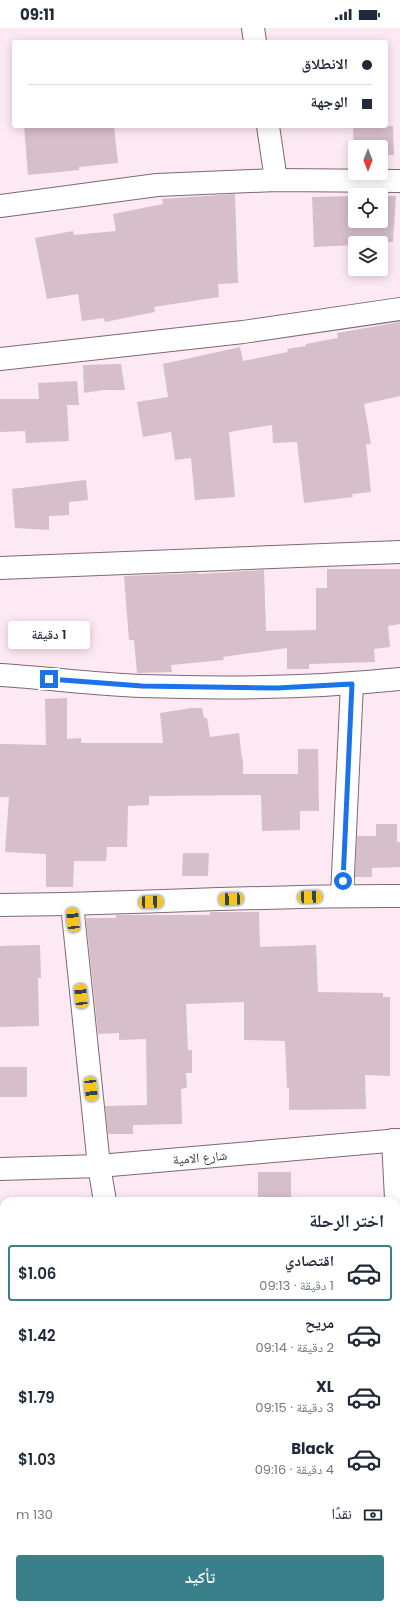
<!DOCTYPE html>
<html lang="ar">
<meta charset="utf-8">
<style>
:root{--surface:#fff;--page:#f2f2f3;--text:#1f2937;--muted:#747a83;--line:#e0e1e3;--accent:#3a808b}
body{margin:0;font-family:Poppins,"Noto Naskh Arabic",sans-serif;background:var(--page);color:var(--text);direction:rtl;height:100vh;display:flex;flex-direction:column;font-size:15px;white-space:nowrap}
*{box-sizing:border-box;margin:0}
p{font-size:13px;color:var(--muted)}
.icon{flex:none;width:22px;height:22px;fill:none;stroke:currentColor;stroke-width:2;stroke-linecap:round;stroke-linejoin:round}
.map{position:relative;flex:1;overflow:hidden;direction:ltr}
.panel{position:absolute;left:0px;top:1169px;width:400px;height:412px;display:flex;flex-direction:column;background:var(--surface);border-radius:12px 12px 0 0;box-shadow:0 2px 10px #0003;direction:rtl}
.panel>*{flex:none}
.guide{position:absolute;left:12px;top:12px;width:376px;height:88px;border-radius:4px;box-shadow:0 2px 10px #0003;direction:rtl;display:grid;align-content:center;height:88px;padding:0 16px;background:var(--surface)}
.needle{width:26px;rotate:180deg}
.fabs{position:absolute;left:348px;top:112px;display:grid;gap:8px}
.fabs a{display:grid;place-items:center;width:40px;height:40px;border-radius:4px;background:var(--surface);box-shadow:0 2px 10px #0003;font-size:20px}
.end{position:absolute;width:18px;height:18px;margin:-9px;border:5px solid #1a73e8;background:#fff;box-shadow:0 0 0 2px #fff}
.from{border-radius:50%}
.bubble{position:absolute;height:28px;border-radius:4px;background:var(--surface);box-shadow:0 2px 10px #0003;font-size:13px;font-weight:600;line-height:28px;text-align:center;direction:rtl}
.car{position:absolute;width:12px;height:24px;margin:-12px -6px;border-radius:5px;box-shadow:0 0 3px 1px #0007;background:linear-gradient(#f5c518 24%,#345 0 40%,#f5c518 0 76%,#345 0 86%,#f5c518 0)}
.guide b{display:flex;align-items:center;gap:14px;height:38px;font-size:15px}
.guide b+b{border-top:1px solid var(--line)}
.guide i{width:10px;height:10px;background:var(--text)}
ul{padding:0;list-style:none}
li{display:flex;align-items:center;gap:12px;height:56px;margin:0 8px 6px;padding:0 8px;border:2px solid transparent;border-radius:4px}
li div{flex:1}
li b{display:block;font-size:15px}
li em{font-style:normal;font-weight:600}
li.active{border-color:var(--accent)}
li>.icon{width:36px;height:36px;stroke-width:1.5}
h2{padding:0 16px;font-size:18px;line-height:48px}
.pay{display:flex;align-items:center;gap:10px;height:44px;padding:0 16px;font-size:15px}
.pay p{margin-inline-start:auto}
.action{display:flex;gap:8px;margin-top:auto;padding:8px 16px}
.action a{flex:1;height:46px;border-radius:4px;background:var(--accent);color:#fff;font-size:16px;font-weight:600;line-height:46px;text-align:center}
.status{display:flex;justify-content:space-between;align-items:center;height:28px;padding:0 20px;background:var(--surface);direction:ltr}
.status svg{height:11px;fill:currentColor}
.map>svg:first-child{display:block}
.building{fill:#d6becb}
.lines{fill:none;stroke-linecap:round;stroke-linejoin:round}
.street-casing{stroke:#7d6874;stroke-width:24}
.secondary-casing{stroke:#7d6874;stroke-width:24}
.street{stroke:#fff;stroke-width:22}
.secondary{stroke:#fff;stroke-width:22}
.route{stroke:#1a73e8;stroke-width:5}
.labels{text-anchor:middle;stroke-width:3;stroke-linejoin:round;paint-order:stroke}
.street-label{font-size:13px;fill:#3e353a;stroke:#fcfcfc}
</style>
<div class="status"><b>09:11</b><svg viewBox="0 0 49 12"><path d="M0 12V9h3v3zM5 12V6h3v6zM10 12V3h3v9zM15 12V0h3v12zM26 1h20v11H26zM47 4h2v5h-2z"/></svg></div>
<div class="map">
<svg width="400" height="1581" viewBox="0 0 400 1581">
<rect width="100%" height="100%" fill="#fce9f3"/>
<g class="building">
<polygon points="24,98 114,98 118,135 79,139 79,142 28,147"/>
<polygon points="353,98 393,98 394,127 381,127 381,119 355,119 354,128"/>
<polygon points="235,166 238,255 218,256 219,269 154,279 155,284 105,294 104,290 82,293 78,266 47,271 35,210 73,203 74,207 116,203 113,186 163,176 162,171"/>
<polygon points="376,167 387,167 387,168 396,168 393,214 355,215 355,217 314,219 312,169 355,168 355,193 381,193 381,167"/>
<polygon points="400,294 400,368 364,376 371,416 366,416 371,464 352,466 353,469 304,475 297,414 273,415 272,397 229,404 235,469 195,472 191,430 175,432 171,404 143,409 137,374 168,369 163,336 240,319 243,333 288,324 287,321 306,318 306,316 338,310 337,305"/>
<polygon points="121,336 125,362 103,362 84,365 83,337"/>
<polygon points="77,353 79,377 67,377 69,413 26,415 25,403 0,404 0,371 39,371 38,355"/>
<polygon points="86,452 88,472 69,474 69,487 49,488 49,502 15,500 12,461"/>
<polygon points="327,541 400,541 400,596 388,598 390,619 374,621 375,634 309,636 309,641 287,641 287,620 223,629 224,632 171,637 172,644 137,645 134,612 129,612 124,548 198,545 198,546 264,542 266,603 316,602 316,560 327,560"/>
<polygon points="67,670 67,711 81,710 81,715 163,715 160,685 192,680 202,680 204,690 207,690 210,709 239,705 242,731 243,731 243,746 298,746 298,721 318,721 319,783 300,783 300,802 262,803 261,767 149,768 149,777 128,778 127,819 107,819 106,833 74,833 73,859 46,859 46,826 5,824 9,769 0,769 0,716 46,717 45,671"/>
<polygon points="376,796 397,796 397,814 400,814 400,839 372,840 372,849 355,849 357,808 376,808"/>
<polygon points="183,825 209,825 208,848 182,848"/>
<polygon points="210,884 259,884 260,919 316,917 318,964 383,965 383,969 390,969 390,1048 365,1047 366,1081 289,1082 289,1060 287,1060 285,1013 244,1012 244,974 186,976 188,1022 192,1022 192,1045 186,1045 187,1060 181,1061 182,1096 133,1097 133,1106 108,1106 105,1078 147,1077 146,1011 119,1012 119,1005 98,1006 86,890 116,890 116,887 210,887"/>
<polygon points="40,917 41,950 38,950 39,998 0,999 0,918"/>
<rect x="0" y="1039" width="27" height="30"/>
<rect x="258" y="1144" width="33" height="28"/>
</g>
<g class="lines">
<g class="street-casing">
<g id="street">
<polyline points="253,0 255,14"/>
<polyline points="268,98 276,152"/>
<polyline points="0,178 157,157 276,152 400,153"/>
<polyline points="0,331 243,304 400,281"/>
<polyline points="0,540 400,524"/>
<path d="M0,647C47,650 95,656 142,658C228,661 314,660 400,651"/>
<polyline points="342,868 352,656"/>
<polyline points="72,876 99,1138 105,1173"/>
<path d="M0,877C133,876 267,867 400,868"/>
<polyline points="393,1112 400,1249"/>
<polyline points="396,1340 400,1340"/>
<polyline points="0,1372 4,1372"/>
<polyline points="162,1577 163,1581"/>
</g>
</g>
<g class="secondary-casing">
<polyline id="secondary" points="0,1141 99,1138 400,1112"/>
</g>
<use href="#street" class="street"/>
<use href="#secondary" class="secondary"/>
</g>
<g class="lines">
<polyline class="route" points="49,651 142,658 277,660 352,656 343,853"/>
</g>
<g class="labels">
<g class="street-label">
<text transform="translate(200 1129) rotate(-5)" y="5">شارع الامية</text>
</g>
</g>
</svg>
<div class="fabs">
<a><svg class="needle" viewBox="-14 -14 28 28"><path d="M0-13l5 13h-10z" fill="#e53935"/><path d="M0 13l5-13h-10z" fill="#747a83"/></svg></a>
<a><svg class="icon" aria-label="locate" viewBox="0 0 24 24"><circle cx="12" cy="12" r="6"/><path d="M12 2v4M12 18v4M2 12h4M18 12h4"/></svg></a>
<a><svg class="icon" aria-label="layers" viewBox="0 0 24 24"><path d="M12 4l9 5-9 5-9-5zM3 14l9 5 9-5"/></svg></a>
</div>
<i class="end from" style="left:343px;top:853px"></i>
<i class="end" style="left:49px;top:651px"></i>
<div class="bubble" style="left:8px;top:593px;width:82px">1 دقيقة</div>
<i class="car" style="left:310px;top:869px;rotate:88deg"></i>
<i class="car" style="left:231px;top:871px;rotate:268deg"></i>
<i class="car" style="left:151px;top:874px;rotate:88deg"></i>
<i class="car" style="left:73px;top:892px;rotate:354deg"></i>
<i class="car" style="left:81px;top:968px;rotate:354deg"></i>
<i class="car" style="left:91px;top:1061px;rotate:174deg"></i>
<div class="guide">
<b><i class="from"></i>الانطلاق</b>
<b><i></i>الوجهة</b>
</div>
<section class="panel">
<h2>اختر الرحلة</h2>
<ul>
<li class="active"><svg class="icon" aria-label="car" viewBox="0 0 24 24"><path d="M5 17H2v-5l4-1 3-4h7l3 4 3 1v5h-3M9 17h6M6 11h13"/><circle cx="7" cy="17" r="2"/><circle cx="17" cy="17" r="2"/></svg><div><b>اقتصادي</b><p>1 دقيقة · 09:13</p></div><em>$1.06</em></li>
<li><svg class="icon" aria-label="car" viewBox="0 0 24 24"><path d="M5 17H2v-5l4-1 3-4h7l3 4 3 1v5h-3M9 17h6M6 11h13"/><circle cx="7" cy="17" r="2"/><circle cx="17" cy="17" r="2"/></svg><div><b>مريح</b><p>2 دقيقة · 09:14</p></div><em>$1.42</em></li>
<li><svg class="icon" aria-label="car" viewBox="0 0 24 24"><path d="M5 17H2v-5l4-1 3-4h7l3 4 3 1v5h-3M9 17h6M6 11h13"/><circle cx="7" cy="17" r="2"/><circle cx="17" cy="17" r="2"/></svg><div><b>XL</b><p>3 دقيقة · 09:15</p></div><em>$1.79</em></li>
<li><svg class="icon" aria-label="car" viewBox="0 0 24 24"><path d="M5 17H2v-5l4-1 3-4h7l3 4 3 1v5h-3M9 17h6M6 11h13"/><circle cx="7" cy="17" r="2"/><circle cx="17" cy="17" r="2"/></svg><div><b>Black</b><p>4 دقيقة · 09:16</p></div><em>$1.03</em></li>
</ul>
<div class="pay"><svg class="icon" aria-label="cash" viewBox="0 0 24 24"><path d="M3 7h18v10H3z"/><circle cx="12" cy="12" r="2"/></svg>نقدًا<p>130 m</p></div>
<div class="action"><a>تأكيد</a></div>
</section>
</div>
